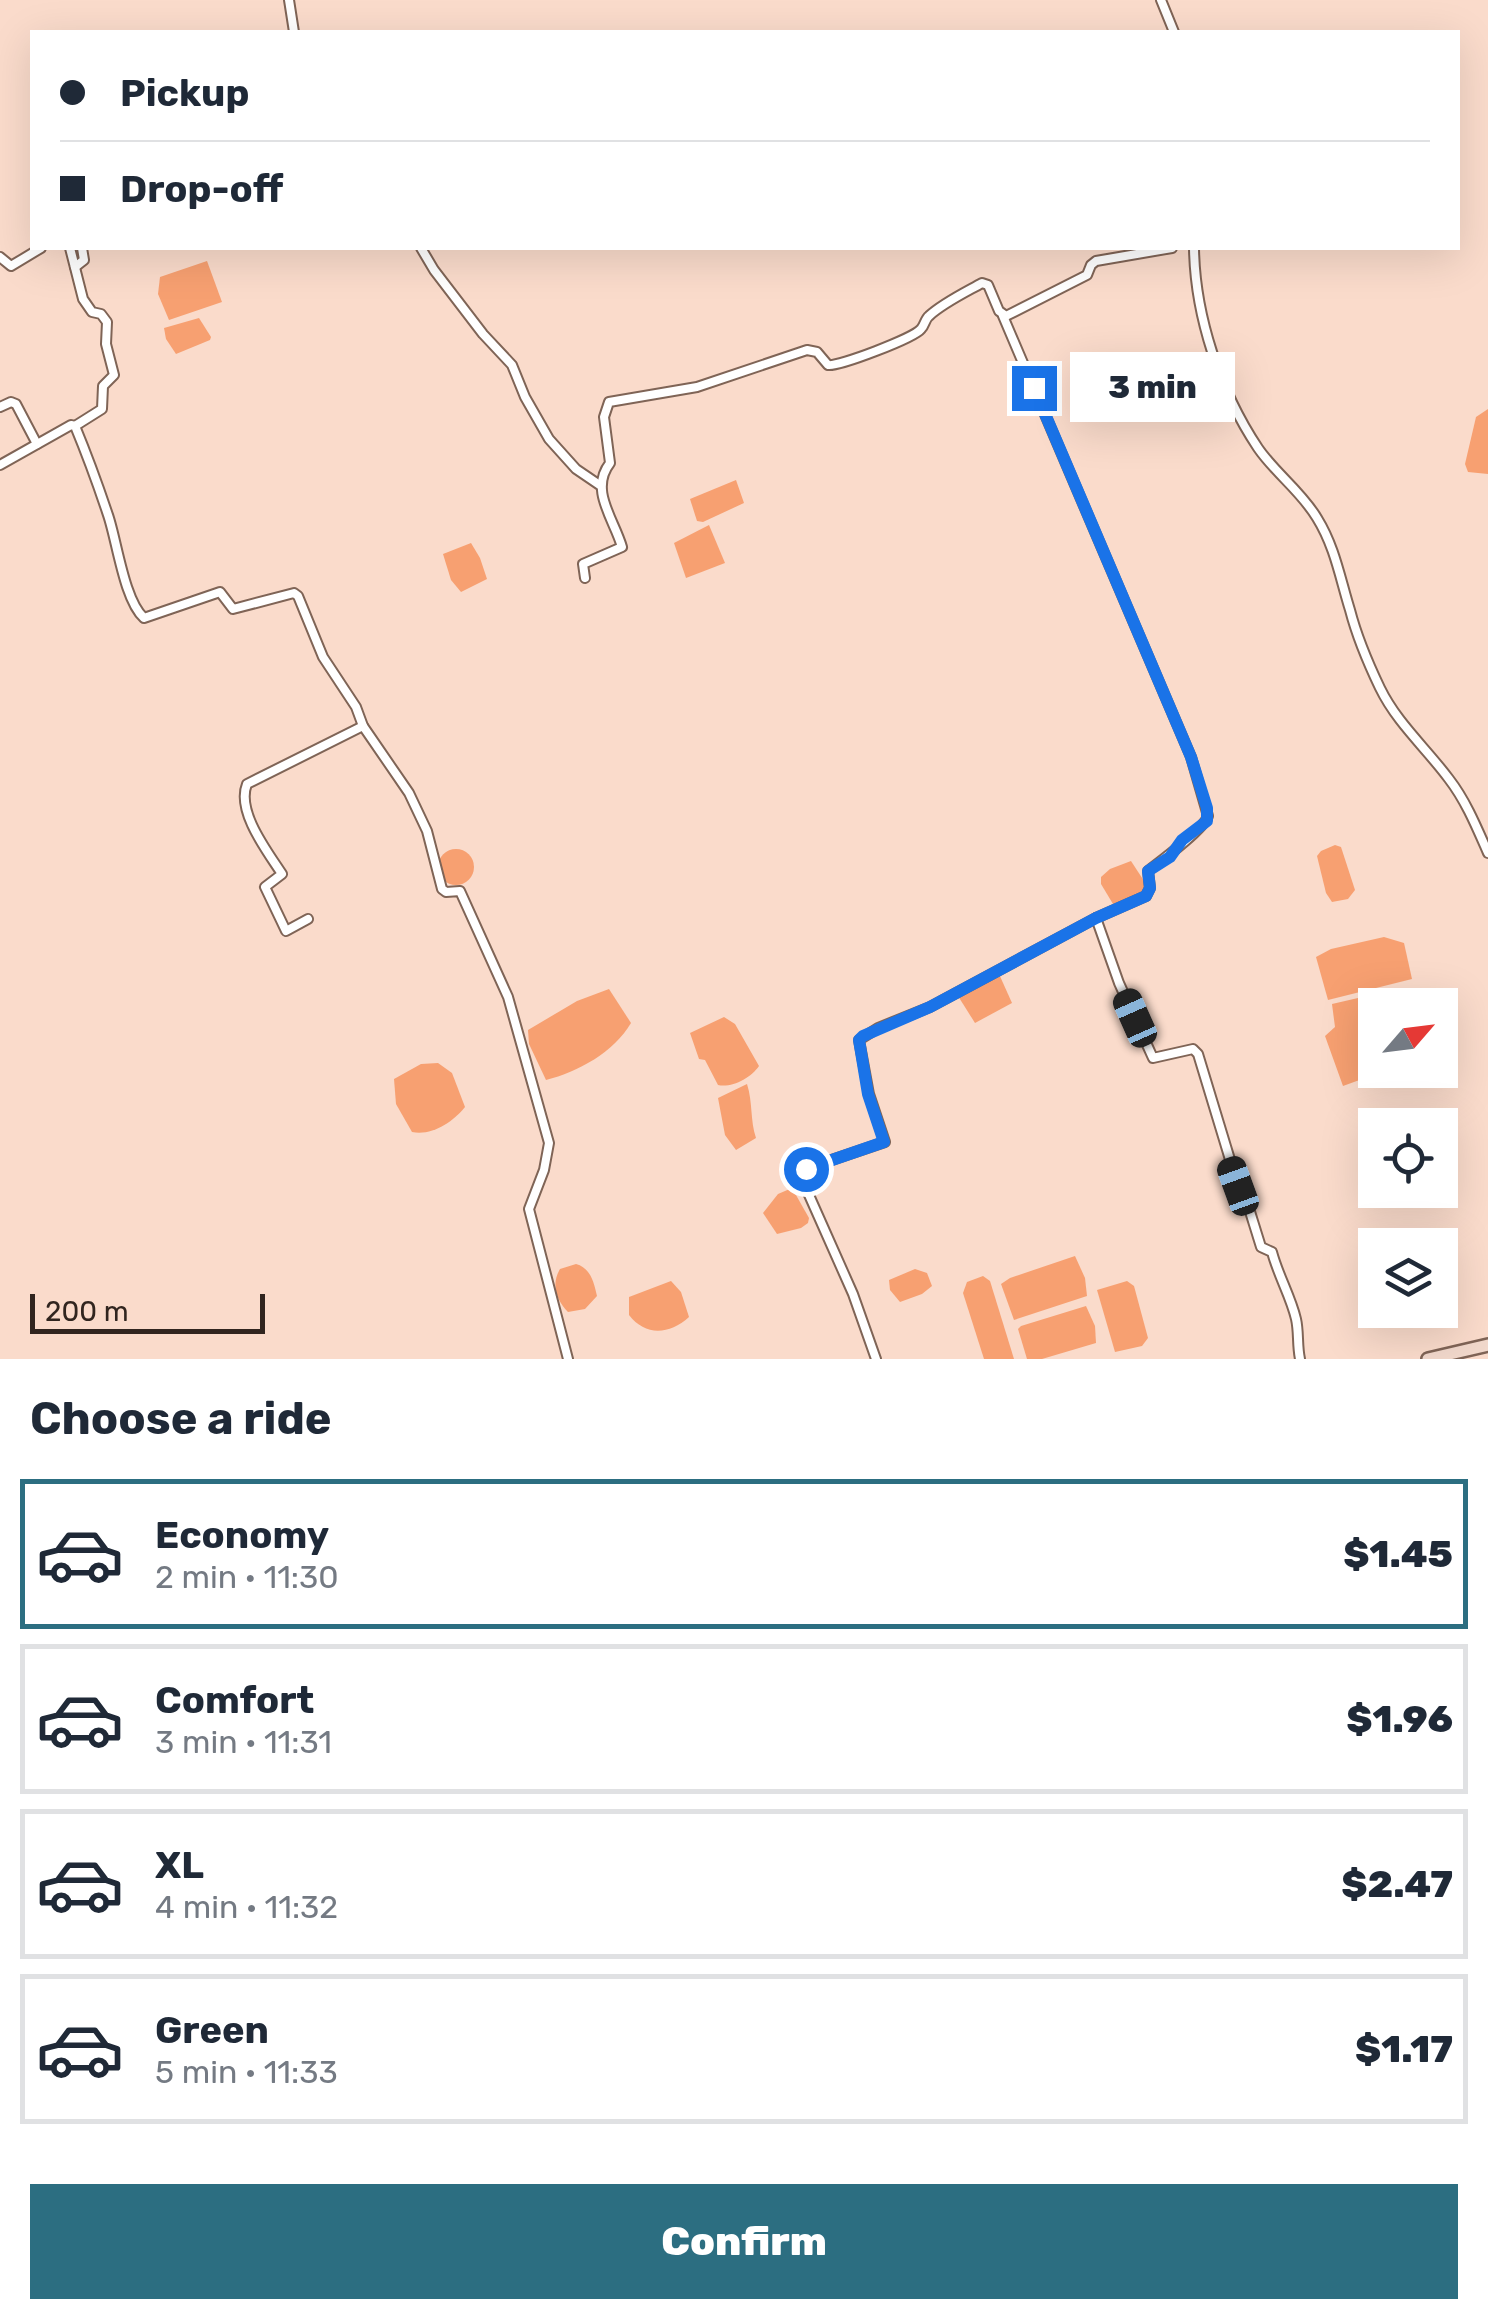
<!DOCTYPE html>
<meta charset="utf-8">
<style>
:root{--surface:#fff;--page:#f2f2f3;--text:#1f2937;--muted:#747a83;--line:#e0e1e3;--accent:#2c6e81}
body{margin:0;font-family:Rubik,sans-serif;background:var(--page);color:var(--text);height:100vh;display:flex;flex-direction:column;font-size:38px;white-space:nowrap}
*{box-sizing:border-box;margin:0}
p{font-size:32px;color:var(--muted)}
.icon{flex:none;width:55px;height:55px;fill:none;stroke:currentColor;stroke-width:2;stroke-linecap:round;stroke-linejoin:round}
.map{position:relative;height:1359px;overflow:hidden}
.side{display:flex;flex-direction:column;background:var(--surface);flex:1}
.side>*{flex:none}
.hud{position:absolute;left:30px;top:30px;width:1430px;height:220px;border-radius:0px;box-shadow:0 10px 40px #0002;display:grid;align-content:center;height:220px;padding:0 30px;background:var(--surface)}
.needle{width:65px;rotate:62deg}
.buttons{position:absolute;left:1358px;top:988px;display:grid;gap:20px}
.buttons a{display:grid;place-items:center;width:100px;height:100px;border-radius:0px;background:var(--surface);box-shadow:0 10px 40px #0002;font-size:50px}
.scale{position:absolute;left:30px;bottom:25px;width:235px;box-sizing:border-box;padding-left:10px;border:5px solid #31251f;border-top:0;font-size:28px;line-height:35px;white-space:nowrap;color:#31251f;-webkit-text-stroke:8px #fadbcb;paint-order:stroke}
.end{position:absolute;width:45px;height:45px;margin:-22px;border:12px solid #1a73e8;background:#fff;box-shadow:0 0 0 5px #fff}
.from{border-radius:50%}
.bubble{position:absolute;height:70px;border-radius:0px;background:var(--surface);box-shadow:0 10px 40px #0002;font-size:32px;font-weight:800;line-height:70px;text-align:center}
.car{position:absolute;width:30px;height:60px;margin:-30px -15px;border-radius:12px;box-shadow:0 0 8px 2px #0007;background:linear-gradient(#222 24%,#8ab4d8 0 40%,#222 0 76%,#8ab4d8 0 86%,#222 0)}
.hud b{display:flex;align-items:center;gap:35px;height:95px;font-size:38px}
.hud b+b{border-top:2px solid var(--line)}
.hud i{width:25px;height:25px;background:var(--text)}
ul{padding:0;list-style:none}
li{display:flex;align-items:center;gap:30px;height:150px;margin:0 20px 15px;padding:0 10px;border:5px solid var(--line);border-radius:0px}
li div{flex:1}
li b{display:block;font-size:38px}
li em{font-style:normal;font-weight:800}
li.selected{border-color:var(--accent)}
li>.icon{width:90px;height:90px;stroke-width:1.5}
h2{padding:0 30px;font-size:45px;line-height:120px}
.action{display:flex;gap:20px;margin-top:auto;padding:20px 30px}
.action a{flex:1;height:115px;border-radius:0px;background:var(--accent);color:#fff;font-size:40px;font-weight:800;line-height:115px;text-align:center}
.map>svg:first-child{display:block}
.water{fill:#f7a071}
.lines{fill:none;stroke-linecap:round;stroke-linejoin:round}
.street-casing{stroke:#7f6456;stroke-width:12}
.secondary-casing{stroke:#7f6456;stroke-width:16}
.street{stroke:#fff;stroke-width:8}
.secondary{stroke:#f1d8cb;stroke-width:11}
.route{stroke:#1a73e8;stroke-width:12}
</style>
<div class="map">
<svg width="1488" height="1359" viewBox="0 0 1488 1359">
<rect width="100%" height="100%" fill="#fadbcb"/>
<g class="water">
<polygon points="207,261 222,302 169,320 158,294 160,277"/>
<polygon points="199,318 211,337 210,340 176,354 166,339 164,328"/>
<polygon points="1488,409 1488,474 1468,472 1465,464 1476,417"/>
<polygon points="736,480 744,503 703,522 697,521 690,499"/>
<polygon points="709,525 725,563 686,578 674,543"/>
<polygon points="471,543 480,558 487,579 461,592 451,580 443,554"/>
<polygon points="1335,845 1341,847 1355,890 1348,899 1332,902 1326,893 1317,856 1321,851"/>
<circle cx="456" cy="867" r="18"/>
<polygon points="1131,861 1146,884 1146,892 1113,904 1101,884 1101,877 1110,869"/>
<polygon points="1384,937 1404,943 1412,979 1328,1000 1316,957 1331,949"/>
<polygon points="999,974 1012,1003 975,1023 958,996"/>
<path d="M609,989L631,1023C614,1052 578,1072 546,1080L529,1044L528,1030L577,1001Z"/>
<polygon points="1371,995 1375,1008 1375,1070 1387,1070 1343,1086 1325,1036 1335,1027 1332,1004"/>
<path d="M724,1017L735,1024L759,1066C751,1078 732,1088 718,1085L705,1060L699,1059L690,1033Z"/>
<path d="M438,1063L452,1073L465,1107C453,1122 432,1136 412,1132L396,1104L394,1079L421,1064Z"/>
<path d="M747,1084C753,1103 750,1120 756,1138L736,1150L725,1135L718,1098Z"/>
<polygon points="792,1188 809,1218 808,1223 801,1228 777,1234 763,1213 778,1194"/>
<polygon points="1075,1256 1085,1278 1087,1296 1014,1320 1001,1284 1010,1278"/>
<path d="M576,1264C591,1268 594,1283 597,1296L585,1309L568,1312C556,1300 551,1284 560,1269Z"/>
<polygon points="915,1269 927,1273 932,1286 922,1294 900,1302 890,1290 889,1280"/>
<polygon points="983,1276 990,1281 1014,1359 984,1359 963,1293 967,1282"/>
<path d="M671,1281L681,1292L689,1317C669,1335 645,1336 629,1315V1297Z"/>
<polygon points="1127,1281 1134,1286 1148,1338 1142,1346 1115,1352 1097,1290"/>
<polygon points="1086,1306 1095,1326 1096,1343 1042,1359 1027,1359 1018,1329 1021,1326"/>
</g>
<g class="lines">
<g class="street-casing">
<g id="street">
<polyline points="289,0 294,32"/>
<polyline points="1161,0 1174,32"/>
<polyline points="70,248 83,299 92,312 101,314 107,322 106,344 114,375 103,386 102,409 75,426"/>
<polyline points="421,248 434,270 483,334 512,365 525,397 549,439 576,469 601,486"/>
<path d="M1194,248C1195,316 1220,391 1258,448C1275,473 1301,491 1317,518C1335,547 1340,578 1350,610C1357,637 1368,663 1380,688C1397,723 1426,748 1449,779C1466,801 1477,828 1488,853"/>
<polyline points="0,257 11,266 41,248"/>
<polyline points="75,267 84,260 82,248"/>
<polyline points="0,407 11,402 16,404 37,444"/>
<path d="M0,465L71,425L75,426C87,455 98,485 108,515C117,541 124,600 144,618L220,592L233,609L294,593L298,596L323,657L356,707L363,726L409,793L427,831L442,889L446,892L460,891L508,997L549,1143L544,1170L529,1209L568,1359"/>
<path d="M585,578L583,564L622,547C614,519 589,490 610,463L604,417L609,402L697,387L807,350L817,352L828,365C838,367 914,338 921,329C925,325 925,319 929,316C943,303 966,292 982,283L988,285L999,311L1006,316L1087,275L1091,265L1096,261L1172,248"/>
<path d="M1096,918L1119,983L1153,1058L1193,1049L1198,1054L1238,1186L1243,1189L1261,1247L1272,1252C1278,1275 1291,1297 1296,1319C1299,1332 1297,1345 1300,1359"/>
<path d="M308,919L286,931L265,887L282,874C267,851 236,811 247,784L363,726"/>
<path d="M876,1359L853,1294L801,1177L805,1169L885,1142L869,1094L859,1040L878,1028L930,1007L1096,918L1146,896L1150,888L1148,871C1161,861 1204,829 1208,816L1191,757L1003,316"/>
</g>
</g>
<g class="secondary-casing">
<polyline id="secondary" points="1428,1359 1488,1345"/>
</g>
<use href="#street" class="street"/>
<use href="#secondary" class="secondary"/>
</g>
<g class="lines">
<polyline class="route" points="806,1169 884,1142 868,1094 859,1040 863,1036 930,1007 1096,918 1146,896 1150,888 1148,871 1170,857 1182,840 1207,821 1207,808 1191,757 1034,388"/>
</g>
</svg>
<div class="buttons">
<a><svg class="needle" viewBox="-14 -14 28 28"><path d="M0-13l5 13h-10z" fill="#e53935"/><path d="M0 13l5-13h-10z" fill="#747a83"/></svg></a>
<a><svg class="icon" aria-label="locate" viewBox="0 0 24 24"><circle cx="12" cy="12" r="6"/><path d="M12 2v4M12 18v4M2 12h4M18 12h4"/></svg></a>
<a><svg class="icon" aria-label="layers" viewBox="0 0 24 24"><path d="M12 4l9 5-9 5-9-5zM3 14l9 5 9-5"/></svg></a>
</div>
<div class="scale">200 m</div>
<i class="end from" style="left:806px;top:1169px"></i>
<i class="end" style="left:1034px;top:388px"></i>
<div class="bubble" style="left:1070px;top:352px;width:165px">3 min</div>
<i class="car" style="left:1135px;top:1018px;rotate:336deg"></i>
<i class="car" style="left:1238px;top:1186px;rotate:340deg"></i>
<div class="hud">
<b><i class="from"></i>Pickup</b>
<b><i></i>Drop-off</b>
</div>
</div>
<section class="side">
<h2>Choose a ride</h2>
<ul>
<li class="selected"><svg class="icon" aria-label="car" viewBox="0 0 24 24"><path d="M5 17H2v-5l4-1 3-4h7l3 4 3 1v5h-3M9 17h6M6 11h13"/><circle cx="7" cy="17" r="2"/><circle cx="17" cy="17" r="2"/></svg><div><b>Economy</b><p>2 min · 11:30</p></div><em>$1.45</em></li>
<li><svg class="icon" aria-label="car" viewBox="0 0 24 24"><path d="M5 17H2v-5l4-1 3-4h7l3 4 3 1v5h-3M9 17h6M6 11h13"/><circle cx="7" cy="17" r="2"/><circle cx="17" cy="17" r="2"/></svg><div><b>Comfort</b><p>3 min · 11:31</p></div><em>$1.96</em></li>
<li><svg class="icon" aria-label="car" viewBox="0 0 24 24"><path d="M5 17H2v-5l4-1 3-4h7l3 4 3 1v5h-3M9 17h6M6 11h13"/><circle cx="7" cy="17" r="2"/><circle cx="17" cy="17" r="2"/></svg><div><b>XL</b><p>4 min · 11:32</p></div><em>$2.47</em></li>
<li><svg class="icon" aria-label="car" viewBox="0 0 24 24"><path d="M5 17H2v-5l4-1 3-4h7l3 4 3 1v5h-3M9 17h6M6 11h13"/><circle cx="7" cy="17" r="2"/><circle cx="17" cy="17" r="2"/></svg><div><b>Green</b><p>5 min · 11:33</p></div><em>$1.17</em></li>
</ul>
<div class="action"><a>Confirm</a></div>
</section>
